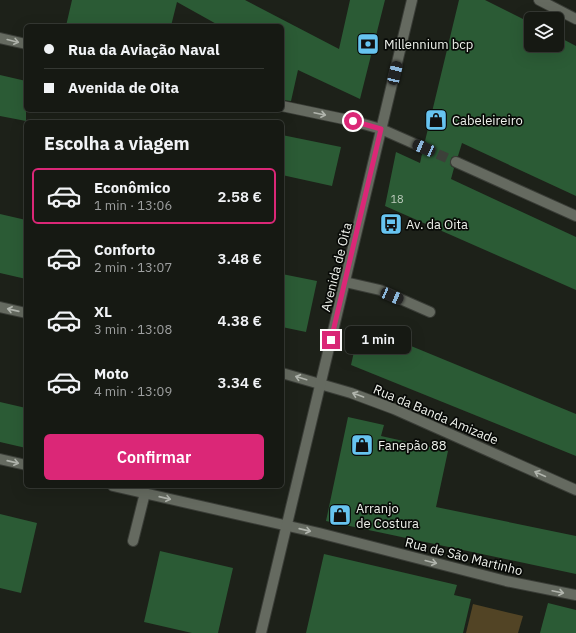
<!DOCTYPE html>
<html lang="pt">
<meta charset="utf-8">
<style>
:root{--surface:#161913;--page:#232621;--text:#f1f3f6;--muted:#9ea0a0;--line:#353833;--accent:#db2777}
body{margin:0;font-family:"IBM Plex Sans",sans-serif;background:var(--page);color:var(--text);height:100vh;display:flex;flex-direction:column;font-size:15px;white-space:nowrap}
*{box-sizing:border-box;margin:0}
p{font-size:13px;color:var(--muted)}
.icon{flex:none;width:22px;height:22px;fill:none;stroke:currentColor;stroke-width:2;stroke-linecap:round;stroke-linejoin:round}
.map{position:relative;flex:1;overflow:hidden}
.sheet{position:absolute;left:24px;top:120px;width:260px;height:368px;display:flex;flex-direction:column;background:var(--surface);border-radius:6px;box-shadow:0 4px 16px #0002,0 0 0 1px var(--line)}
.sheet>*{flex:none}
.hud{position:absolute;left:24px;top:24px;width:260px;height:88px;border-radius:6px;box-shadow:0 4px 16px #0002,0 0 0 1px var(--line);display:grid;align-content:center;height:88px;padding:0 20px;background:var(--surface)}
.buttons{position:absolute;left:524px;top:12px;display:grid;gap:8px}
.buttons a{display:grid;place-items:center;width:40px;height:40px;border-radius:6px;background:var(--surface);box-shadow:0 4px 16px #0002,0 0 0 1px var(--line);font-size:20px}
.end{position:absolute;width:18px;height:18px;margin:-9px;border:5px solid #db2777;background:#fff;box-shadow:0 0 0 2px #fff}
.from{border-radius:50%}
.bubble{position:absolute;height:28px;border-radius:6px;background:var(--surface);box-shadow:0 4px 16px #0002,0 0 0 1px var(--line);font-size:13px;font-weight:600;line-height:28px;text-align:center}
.car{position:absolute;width:12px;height:24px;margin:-12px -6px;border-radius:5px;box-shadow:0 0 3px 1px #0007;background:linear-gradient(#222 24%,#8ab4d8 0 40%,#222 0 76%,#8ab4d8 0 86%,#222 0)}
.hud b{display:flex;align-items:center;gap:14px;height:38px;font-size:15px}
.hud b+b{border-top:1px solid var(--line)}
.hud i{width:10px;height:10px;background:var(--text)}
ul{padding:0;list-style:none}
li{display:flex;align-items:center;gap:12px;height:56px;margin:0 8px 6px;padding:0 12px;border:2px solid transparent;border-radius:6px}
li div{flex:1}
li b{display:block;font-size:15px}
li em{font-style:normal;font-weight:600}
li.on{border-color:var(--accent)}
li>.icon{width:36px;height:36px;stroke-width:1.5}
h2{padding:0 20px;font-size:18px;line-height:48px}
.cta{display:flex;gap:8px;margin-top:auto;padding:8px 20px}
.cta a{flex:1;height:46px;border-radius:6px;background:var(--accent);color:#fff;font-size:16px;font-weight:600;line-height:46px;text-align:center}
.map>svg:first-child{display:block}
.green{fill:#524425}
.building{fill:#2b5b35}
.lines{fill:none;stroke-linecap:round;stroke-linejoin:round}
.minor-tunnel{stroke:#3c4039;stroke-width:10;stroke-dasharray:10 5;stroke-linecap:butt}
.minor-casing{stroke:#3a3d37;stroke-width:12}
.minor{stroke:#656a60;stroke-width:10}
.oneway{stroke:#b1b5ad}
.route{stroke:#db2777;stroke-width:5}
.labels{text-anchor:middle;stroke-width:3.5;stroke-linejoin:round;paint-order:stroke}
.number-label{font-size:11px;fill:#beccbe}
.poi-label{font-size:13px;fill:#eff2ec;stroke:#080a07;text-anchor:start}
.street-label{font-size:13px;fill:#eff2ec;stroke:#080a07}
</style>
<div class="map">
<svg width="576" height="633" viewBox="0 0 576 633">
<rect width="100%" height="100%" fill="#1d2119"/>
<polygon class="green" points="473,604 523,616 518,633 466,633"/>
<g class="building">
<polygon points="72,0 245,0 339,49 350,0 385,0 360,99 298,70 291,101 282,100 282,26 220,26 177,2 171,26 66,26"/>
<polygon points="459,0 485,0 531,23 531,45 557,45 557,36 576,46 576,196 462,143 458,156 452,157 450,162 451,166 454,168 451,179 576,237 576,290 385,206 396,152 420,163 422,154 427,153 430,150 429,145 425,141"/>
<polygon points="0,75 26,81 26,121 0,116"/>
<polygon points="282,135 341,147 332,186 282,175"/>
<polygon points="0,214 26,220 26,279 0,273"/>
<polygon points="282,274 317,281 306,332 282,327"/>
<polygon points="360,325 576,414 576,456 351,365"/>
<polygon points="0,402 26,408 26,448 0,442"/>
<polygon points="348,417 384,425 381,436 448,451 436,507 576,536 576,574 326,521"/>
<polygon points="0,514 37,523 21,593 0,588"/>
<polygon points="160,551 233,568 218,633 192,633 144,622"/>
<polygon points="324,554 457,585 454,595 471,599 463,633 306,633"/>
<polygon points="548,603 576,610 576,633 540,633"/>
</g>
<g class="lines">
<polyline class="minor-tunnel" points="424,148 456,162"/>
<g class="minor-casing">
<g id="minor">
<polyline points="539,0 576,19"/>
<polyline points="0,38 26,44"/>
<polyline points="282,106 353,121 381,129 424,148"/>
<polyline points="456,162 576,216"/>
<polyline points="345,282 380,290 430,312"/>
<polyline points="0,307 26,313"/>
<polyline points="282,373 351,393 394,409 576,490"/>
<polyline points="0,459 26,465"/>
<polyline points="113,486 319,533 506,581 576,595"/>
<polyline points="133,541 145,493"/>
<polyline points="261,633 412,0"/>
</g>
</g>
<use href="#minor" class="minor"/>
</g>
<defs><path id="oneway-shaft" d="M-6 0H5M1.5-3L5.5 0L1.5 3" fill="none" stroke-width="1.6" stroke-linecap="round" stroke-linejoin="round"/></defs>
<g class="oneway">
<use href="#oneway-shaft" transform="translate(13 41) rotate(14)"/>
<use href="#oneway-shaft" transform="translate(320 114) rotate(12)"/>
<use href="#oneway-shaft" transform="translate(13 310) rotate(-167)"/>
<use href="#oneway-shaft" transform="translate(301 378) rotate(-163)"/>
<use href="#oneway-shaft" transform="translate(358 395) rotate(-160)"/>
<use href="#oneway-shaft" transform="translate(13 462) rotate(13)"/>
<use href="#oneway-shaft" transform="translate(540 474) rotate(-156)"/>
<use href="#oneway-shaft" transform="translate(165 498) rotate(13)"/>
<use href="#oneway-shaft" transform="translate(305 530) rotate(13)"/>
<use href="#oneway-shaft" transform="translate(431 562) rotate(14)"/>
<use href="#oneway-shaft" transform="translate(558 592) rotate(12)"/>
</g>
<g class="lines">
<polyline class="route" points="331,340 381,129 353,121"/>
</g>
<defs>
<g id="bank-square" transform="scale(1.15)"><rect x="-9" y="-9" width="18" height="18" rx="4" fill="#67c4f0" stroke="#080a07"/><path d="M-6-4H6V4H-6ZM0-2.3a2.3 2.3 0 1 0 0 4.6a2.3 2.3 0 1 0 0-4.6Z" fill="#111"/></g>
<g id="shop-square" transform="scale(1.15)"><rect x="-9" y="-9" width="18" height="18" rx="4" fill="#67c4f0" stroke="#080a07"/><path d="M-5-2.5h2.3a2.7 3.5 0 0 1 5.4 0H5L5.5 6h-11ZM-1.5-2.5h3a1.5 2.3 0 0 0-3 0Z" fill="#111"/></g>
<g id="bus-square" transform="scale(1.15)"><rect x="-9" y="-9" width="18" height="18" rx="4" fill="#67c4f0" stroke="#080a07"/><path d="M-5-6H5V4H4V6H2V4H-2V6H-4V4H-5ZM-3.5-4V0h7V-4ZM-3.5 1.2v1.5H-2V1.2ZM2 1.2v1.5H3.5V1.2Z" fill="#111"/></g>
</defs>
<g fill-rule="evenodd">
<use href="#bank-square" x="368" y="44"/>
<use href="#shop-square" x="436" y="120"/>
<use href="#bus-square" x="391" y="224"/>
<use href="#shop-square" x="362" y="445"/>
<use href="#shop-square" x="340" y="515"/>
</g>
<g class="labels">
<g class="number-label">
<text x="397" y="203">18</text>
</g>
<g class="poi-label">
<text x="384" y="49">Millennium bcp</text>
<text x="452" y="125">Cabeleireiro</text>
<text x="406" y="229">Av. da Oita</text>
<text x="378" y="450">Fanepão 88</text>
<text x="356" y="513">Arranjo<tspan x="356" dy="15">de Costura</tspan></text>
</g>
<g class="street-label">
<text transform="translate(336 267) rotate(-76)" y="5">Avenida de Oita</text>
<text transform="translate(436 414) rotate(23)" y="5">Rua da Banda Amizade</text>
<text transform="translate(464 556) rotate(14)" y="5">Rua de São Martinho</text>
</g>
</g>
</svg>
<div class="buttons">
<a><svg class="icon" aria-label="layers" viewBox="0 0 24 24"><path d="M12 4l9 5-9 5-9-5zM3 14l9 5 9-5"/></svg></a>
</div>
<i class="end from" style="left:353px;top:121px"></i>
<i class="end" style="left:331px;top:340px"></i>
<div class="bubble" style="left:345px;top:326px;width:66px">1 min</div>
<i class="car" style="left:395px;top:73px;rotate:13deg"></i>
<i class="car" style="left:424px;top:148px;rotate:294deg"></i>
<i class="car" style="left:392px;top:296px;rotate:113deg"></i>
<div class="hud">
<b><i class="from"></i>Rua da Aviação Naval</b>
<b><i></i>Avenida de Oita</b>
</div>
<section class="sheet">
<h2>Escolha a viagem</h2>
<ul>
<li class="on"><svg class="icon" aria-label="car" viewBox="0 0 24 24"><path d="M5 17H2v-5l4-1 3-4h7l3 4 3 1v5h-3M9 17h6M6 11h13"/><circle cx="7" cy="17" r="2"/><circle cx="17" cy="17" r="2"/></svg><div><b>Econômico</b><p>1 min · 13:06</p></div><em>2.58 €</em></li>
<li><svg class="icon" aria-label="car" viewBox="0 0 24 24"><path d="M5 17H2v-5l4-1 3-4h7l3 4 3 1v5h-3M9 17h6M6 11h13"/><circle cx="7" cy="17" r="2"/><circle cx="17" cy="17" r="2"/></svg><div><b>Conforto</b><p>2 min · 13:07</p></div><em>3.48 €</em></li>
<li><svg class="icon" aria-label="car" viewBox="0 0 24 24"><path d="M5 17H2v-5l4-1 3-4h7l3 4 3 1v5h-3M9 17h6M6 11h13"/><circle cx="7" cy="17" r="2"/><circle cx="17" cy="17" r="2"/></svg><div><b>XL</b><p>3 min · 13:08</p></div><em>4.38 €</em></li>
<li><svg class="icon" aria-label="car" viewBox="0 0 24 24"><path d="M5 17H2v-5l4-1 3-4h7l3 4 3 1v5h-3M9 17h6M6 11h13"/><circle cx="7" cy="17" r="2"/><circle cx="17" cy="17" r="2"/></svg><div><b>Moto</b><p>4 min · 13:09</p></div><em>3.34 €</em></li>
</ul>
<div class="cta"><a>Confirmar</a></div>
</section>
</div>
